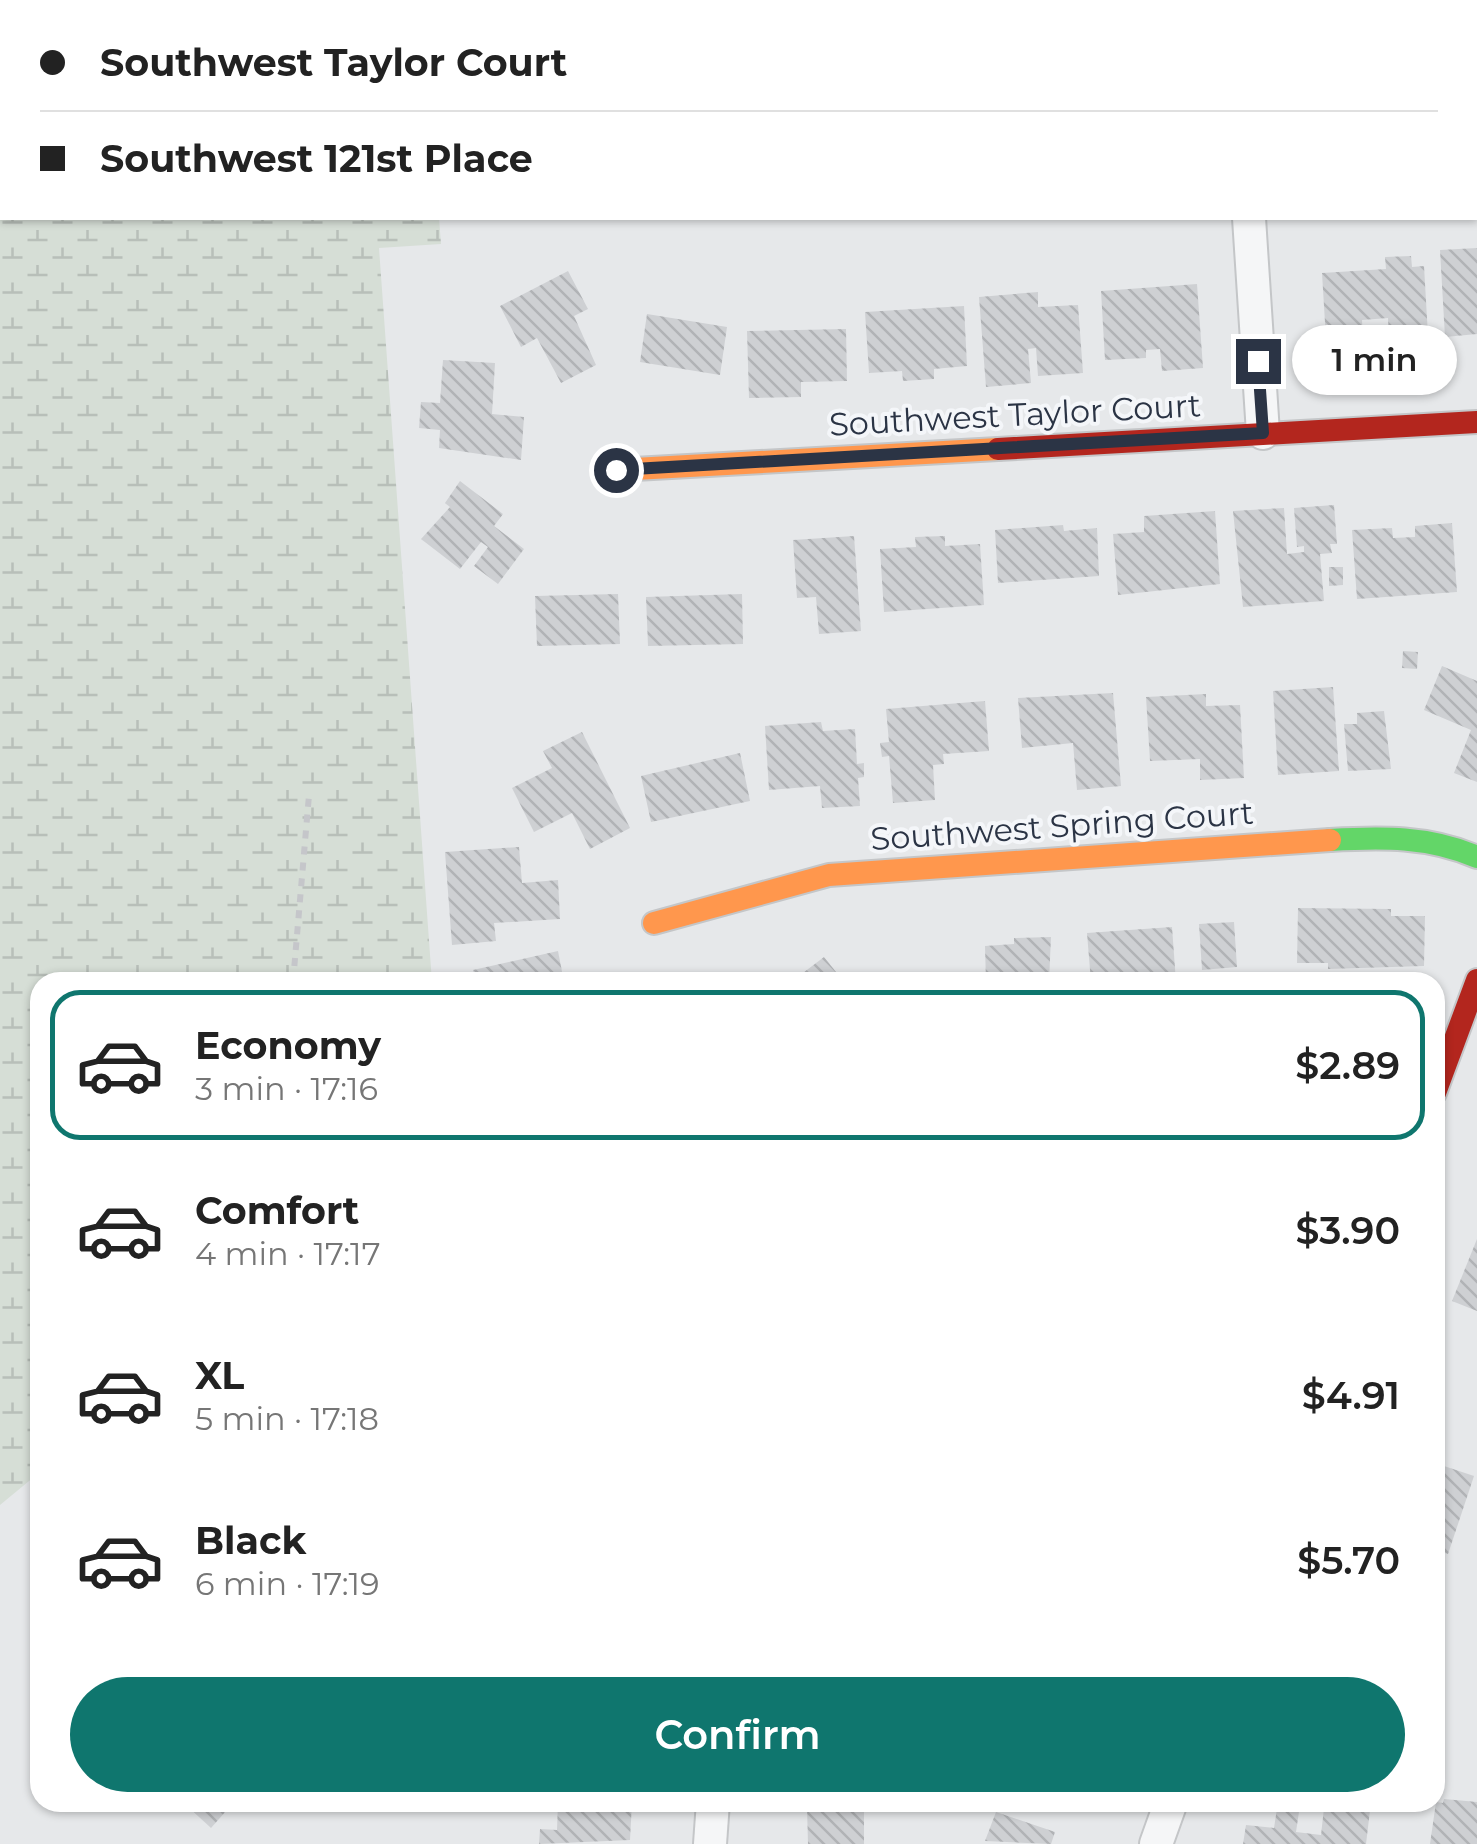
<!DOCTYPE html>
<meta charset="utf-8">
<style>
:root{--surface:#fff;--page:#f6f6f6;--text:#222;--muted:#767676;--line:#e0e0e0;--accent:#0f766e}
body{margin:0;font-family:Montserrat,sans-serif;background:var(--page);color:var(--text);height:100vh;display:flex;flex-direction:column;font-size:38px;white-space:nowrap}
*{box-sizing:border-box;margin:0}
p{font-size:32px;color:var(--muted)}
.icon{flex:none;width:55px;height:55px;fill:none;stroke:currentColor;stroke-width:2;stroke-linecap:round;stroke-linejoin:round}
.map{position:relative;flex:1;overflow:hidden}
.side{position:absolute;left:30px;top:972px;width:1415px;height:840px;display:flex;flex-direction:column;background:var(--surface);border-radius:30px;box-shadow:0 2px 8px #0004}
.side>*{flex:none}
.top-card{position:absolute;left:0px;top:0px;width:1478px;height:220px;box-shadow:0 2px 8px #0004;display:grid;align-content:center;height:220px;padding:0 40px;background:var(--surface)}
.end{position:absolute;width:45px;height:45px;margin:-22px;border:12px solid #2b3445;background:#fff;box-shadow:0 0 0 5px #fff}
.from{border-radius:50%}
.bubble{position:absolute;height:70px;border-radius:35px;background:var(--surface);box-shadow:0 2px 8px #0004;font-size:32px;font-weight:600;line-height:70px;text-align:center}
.top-card b{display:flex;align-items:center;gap:35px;height:95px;font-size:38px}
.top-card b+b{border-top:2px solid var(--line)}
.top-card i{width:25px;height:25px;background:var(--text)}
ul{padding:18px 0 0;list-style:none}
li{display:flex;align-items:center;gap:30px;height:150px;margin:0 20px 15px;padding:0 20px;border:5px solid transparent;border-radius:30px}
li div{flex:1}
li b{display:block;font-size:38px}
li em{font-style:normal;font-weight:600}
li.current{border-color:var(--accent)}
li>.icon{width:90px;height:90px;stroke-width:1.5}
.primary-button{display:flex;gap:20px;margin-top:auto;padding:20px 40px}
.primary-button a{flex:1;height:115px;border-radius:60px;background:var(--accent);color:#fff;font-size:40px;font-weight:600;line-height:115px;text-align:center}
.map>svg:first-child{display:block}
.wetland{fill:url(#wetland-marsh)}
.building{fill:url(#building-back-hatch);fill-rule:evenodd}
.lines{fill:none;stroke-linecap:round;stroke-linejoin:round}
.street-casing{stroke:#c4c6c8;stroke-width:36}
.fast-casing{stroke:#c4c6c8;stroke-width:26}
.slow-casing{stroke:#c4c6c8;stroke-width:26}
.jam-casing{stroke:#c4c6c8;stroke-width:26}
.path{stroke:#c5c6ca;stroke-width:6;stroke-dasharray:8 8;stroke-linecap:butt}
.street{stroke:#f5f6f7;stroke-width:32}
.fast{stroke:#63d668;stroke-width:22}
.slow{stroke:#ff974d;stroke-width:22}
.jam{stroke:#b3261e;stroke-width:22}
.route{stroke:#2b3445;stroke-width:12}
.labels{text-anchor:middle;stroke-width:8;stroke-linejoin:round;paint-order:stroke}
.street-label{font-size:32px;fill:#2b3445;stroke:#f4f6f9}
</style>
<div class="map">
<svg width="1477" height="1844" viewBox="0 0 1477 1844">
<defs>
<pattern id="wetland-marsh" width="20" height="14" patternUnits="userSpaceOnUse" patternTransform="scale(2.5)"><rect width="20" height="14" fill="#d6ded6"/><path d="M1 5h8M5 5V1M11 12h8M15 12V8" fill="none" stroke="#b8bfb9"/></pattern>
<pattern id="building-back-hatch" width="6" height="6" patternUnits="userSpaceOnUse" patternTransform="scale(2.5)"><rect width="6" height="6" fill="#ced0d3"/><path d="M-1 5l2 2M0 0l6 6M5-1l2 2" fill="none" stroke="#b1b3b6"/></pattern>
</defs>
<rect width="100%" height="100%" fill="#e6e8ea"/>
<polygon class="wetland" points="0,0 424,0 2,2 2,218 439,218 441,244 379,248 432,982 40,982 40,1472 0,1505"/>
<g class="building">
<polygon points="1477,248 1477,334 1445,337 1440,250"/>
<polygon points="1411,256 1412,267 1424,266 1429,353 1390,355 1388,318 1362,320 1363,337 1326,339 1322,273 1386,269 1385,257"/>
<polygon points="568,271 588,309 574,316 596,365 561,383 537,338 521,347 500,306"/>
<polygon points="1197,284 1203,368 1162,371 1160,349 1146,350 1146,358 1105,360 1101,291"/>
<polygon points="1038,292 1038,307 1078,305 1083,373 1038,376 1036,348 1028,349 1031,383 986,387 979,297"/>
<polygon points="964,306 967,366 934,369 934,379 903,381 902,371 869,373 865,312"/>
<polygon points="647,314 727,327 720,375 640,362"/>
<polygon points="846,329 847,381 801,382 801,397 749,398 747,331"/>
<polygon points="443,360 495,363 492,414 524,417 521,460 439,448 440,430 419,428 421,402 440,403"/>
<polygon points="460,481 503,514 494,526 524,549 498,584 474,566 488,547 481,542 460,569 421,539 450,507 445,503"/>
<polygon points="1334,505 1337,544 1330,544 1332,553 1320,554 1324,601 1243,607 1233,511 1284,508 1287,554 1304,552 1304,546 1297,547 1294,508"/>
<polygon points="1215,511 1220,584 1118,595 1113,534 1144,532 1144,516"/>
<polygon points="1452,523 1457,592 1357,599 1352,530 1392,528 1393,538 1415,537 1415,526"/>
<polygon points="1063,525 1064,531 1097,528 1099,576 998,583 995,530"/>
<polygon points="854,536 861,631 819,634 816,597 797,598 793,540"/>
<polygon points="945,536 945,546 980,544 984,605 884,612 880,549 916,547 915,537"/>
<polygon points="1329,567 1343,567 1343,585 1329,586"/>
<polygon points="618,594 620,644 537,646 535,596"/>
<polygon points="742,594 743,644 648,646 646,597"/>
<polygon points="1403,651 1418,652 1417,669 1402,668"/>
<polygon points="1442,666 1477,681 1477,782 1454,773 1471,730 1424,710"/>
<polygon points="1333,687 1339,771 1278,775 1273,691"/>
<polygon points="1113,693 1121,786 1077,790 1073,743 1022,748 1018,698"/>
<polygon points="1206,694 1206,706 1240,705 1244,778 1200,780 1200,759 1150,761 1146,697"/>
<polygon points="985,701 989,751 943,754 944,764 933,765 935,800 893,803 889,756 882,757 880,743 889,742 886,709"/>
<polygon points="1384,711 1391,769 1348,771 1344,724 1357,724 1357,713"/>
<polygon points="821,722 823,731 855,729 857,764 864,763 864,777 858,778 860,806 822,808 820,786 769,790 765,726"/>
<polygon points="582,732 630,828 590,849 572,813 534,832 512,788 552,768 543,751"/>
<polygon points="740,753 750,801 651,822 641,776"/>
<polygon points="519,847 522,883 558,880 560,919 494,923 496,941 452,945 445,852"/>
<polygon points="1298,908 1391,909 1391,916 1425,916 1424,966 1328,969 1328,963 1297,963"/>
<polygon points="1234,922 1237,967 1202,970 1199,924"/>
<polygon points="1172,927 1176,982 1091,982 1087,933"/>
<polygon points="1051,937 1049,982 986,982 985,946 1014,944 1014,938"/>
<polygon points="558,951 564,982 476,982 473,970"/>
<polygon points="824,957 844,982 791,982"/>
<polygon points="1477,1239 1477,1311 1452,1301"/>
<polygon points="1435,1463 1474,1476 1448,1554 1435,1550"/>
<polygon points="1444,1799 1477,1802 1477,1844 1430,1844 1436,1802 1443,1803"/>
<polygon points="183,1802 234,1802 211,1828"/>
<polygon points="558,1802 632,1802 630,1840 539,1844 540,1829 557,1830"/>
<path d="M1278,1802H1371L1366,1844H1243L1246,1825L1274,1828ZM1300,1805L1324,1808L1321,1835L1296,1832Z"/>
<polygon points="807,1807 864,1807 864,1844 808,1844"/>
<polygon points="996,1812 1055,1832 1051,1844 985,1841"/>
</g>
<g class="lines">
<g class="street-casing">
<g id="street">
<polyline points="900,0 914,2"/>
<polyline points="1249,218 1263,433"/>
<polyline points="710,1844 713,1802"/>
<polyline points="1156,1844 1171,1802"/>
</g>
</g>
<g class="fast-casing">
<path id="fast" d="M1330,840C1381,837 1429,836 1477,857"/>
</g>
<g class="slow-casing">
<g id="slow">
<polyline points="616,470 998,449"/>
<polyline points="654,923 829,875 1330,840"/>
</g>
</g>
<g class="jam-casing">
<g id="jam">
<polyline points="998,449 1477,422"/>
<polyline points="1435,1093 1477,980"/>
</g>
</g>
<polyline class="path" points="293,982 309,795"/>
<use href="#street" class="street"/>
<use href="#fast" class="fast"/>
<use href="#slow" class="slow"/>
<use href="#jam" class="jam"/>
</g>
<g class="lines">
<polyline class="route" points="616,470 1263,433 1258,361"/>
</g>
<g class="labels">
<g class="street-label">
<text transform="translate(1015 415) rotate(-3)" y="11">Southwest Taylor Court</text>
<text transform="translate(1062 826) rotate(-4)" y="11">Southwest Spring Court</text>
</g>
</g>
</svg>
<i class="end from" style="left:616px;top:470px"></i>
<i class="end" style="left:1258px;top:361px"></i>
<div class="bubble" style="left:1292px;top:325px;width:165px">1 min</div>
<div class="top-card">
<b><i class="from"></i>Southwest Taylor Court</b>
<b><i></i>Southwest 121st Place</b>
</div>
<section class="side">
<ul>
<li class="current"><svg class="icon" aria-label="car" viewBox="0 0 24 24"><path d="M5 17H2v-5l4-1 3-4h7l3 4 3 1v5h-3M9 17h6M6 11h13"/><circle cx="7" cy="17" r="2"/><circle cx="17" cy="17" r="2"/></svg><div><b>Economy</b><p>3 min · 17:16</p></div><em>$2.89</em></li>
<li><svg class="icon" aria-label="car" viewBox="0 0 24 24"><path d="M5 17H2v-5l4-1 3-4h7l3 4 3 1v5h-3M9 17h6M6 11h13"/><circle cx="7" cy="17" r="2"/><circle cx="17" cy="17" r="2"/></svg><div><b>Comfort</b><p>4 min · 17:17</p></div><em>$3.90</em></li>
<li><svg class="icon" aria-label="car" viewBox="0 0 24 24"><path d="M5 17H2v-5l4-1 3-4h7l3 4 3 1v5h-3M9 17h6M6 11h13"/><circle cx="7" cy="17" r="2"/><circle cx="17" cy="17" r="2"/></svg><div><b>XL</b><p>5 min · 17:18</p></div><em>$4.91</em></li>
<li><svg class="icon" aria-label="car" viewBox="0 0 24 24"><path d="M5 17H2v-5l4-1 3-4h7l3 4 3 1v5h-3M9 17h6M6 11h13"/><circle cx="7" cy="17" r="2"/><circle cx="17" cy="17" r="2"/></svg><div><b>Black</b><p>6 min · 17:19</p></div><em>$5.70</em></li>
</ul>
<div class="primary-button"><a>Confirm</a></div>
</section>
</div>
